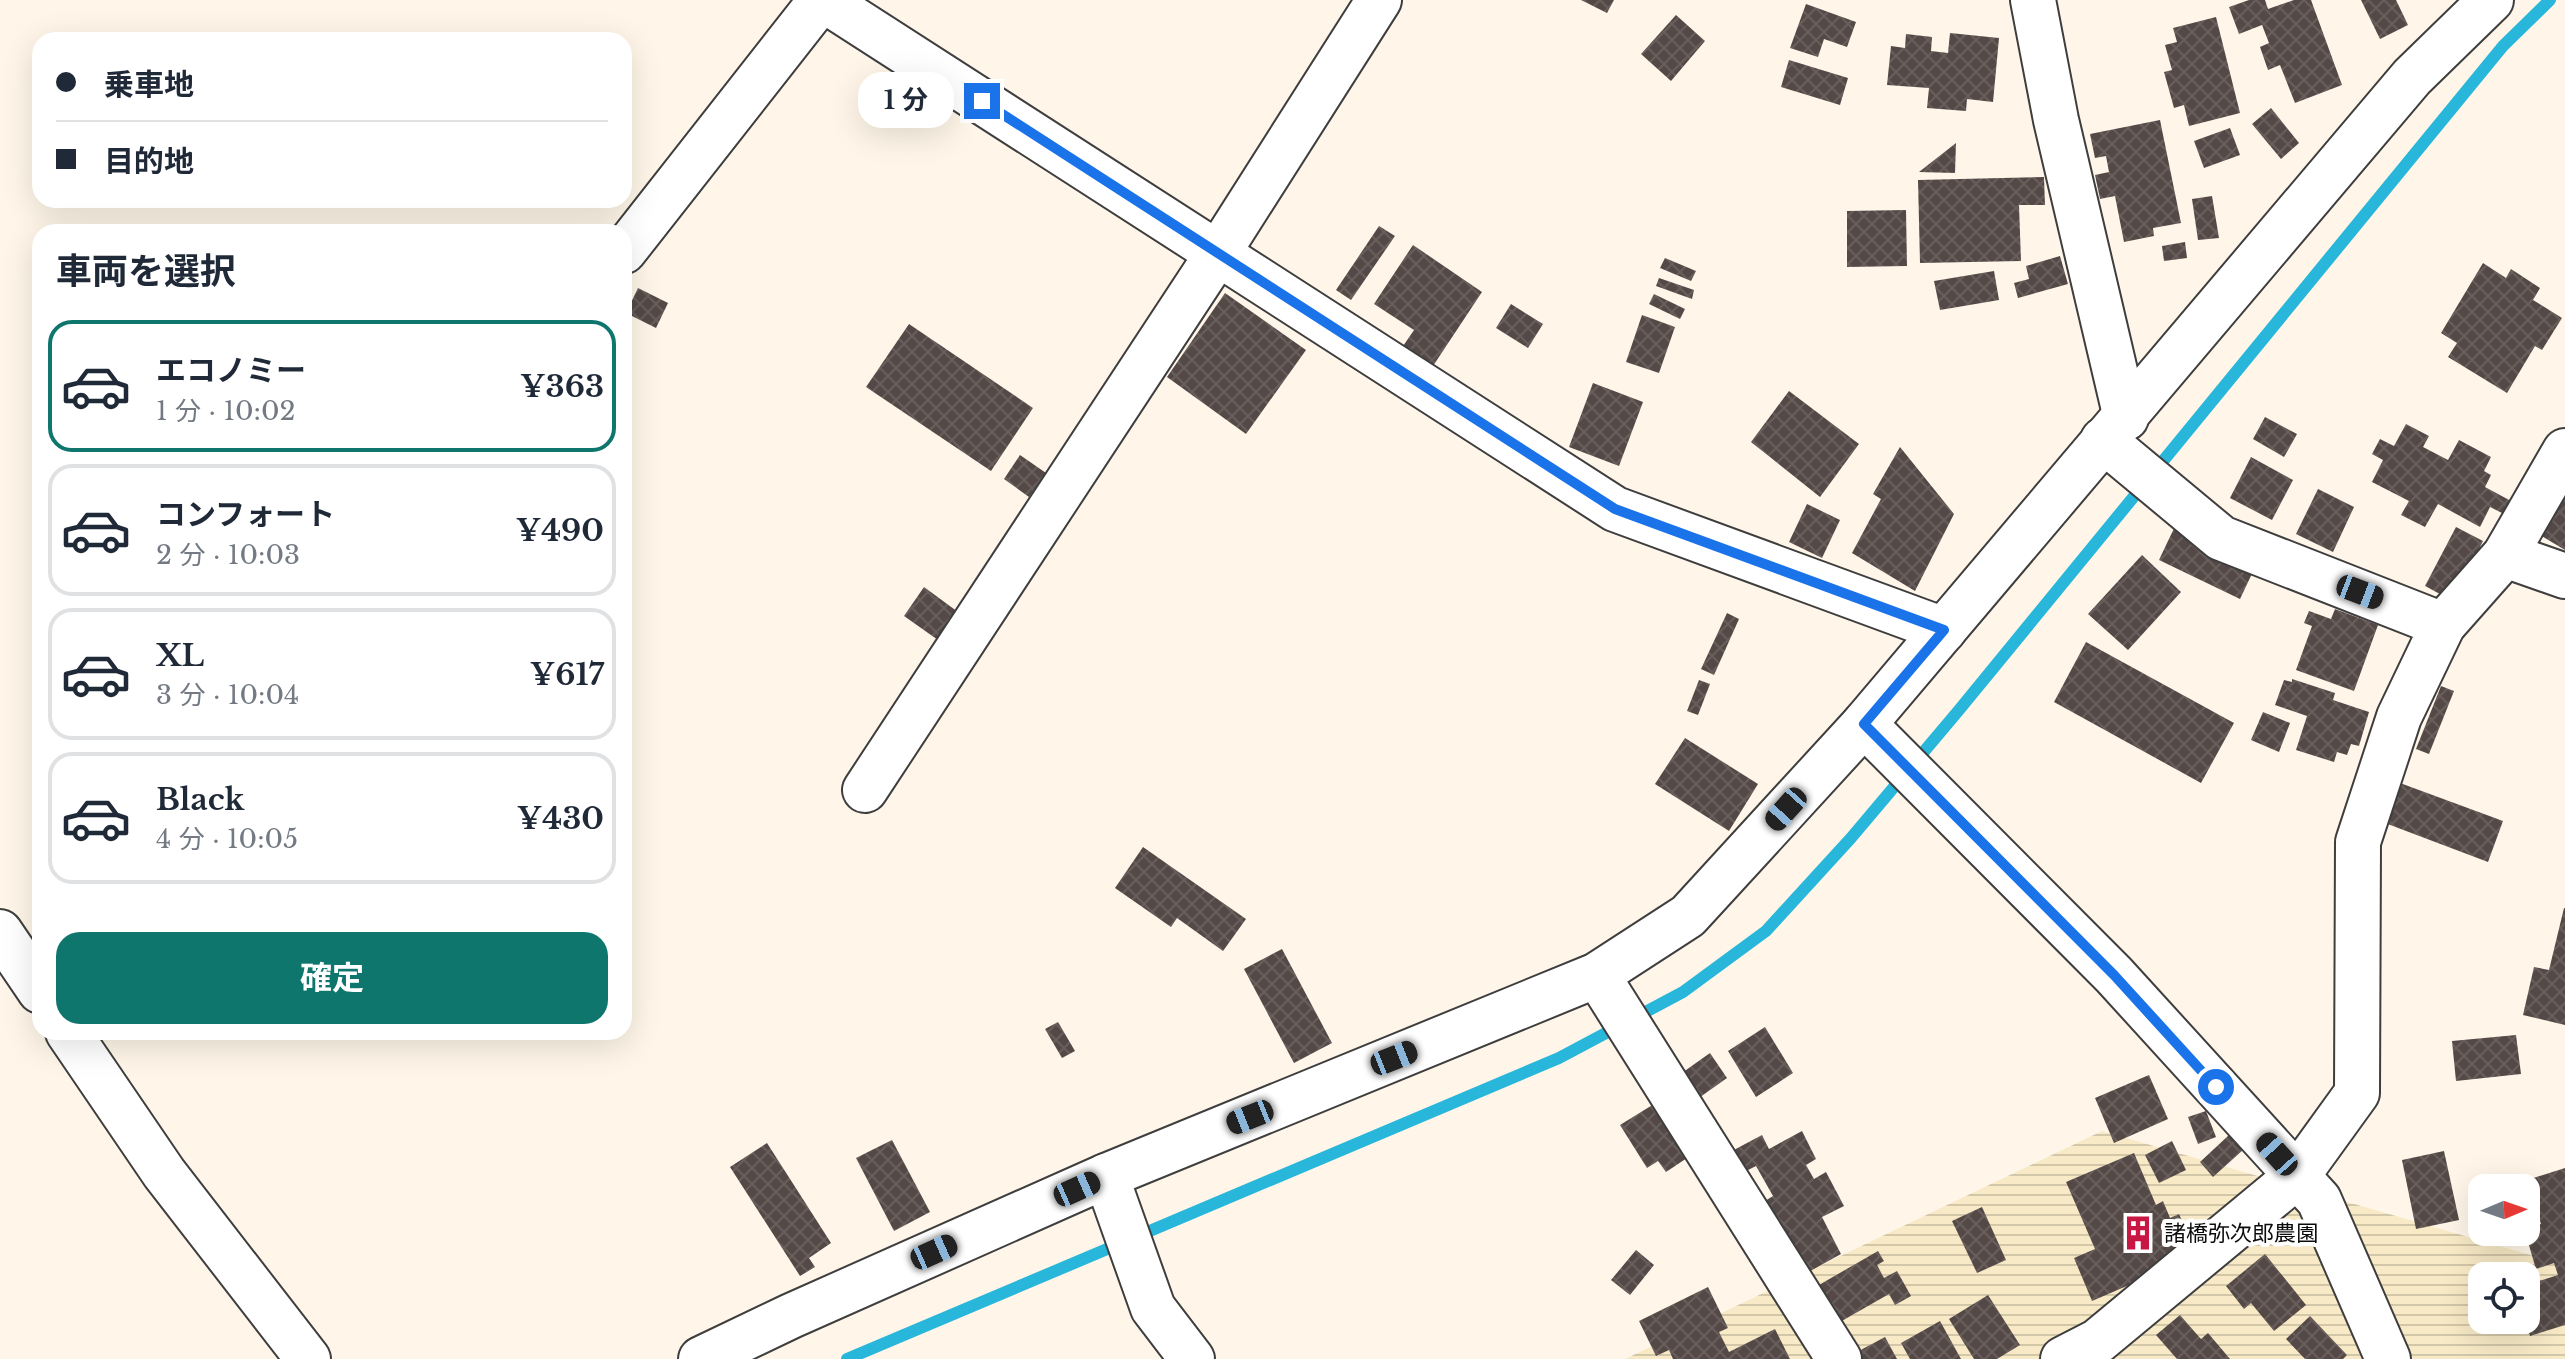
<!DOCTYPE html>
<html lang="ja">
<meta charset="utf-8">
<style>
:root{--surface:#fff;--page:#f6f6f7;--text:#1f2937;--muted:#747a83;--line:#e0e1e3;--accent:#0f766e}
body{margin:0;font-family:"Libre Baskerville","Noto Sans JP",serif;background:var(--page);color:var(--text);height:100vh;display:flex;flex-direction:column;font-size:30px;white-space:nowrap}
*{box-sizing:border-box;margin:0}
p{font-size:26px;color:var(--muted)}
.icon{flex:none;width:44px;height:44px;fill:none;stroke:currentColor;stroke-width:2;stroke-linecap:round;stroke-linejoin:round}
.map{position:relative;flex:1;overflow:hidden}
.sheet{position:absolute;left:32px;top:224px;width:600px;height:816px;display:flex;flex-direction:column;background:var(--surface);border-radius:24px;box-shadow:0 8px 32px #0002}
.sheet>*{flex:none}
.banner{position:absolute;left:32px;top:32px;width:600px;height:176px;border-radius:24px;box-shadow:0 8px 32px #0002;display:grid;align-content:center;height:176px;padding:0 24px;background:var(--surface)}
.needle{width:52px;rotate:88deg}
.buttons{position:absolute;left:2468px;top:1174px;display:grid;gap:16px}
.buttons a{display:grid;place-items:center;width:72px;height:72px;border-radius:16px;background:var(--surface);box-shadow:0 8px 32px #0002;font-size:40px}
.end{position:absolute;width:36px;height:36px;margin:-18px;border:10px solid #1a73e8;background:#fff;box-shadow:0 0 0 4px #fff}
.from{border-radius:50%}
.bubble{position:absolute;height:56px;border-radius:24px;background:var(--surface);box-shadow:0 8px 32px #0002;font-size:26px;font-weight:700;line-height:56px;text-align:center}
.car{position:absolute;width:24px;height:48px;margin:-24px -12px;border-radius:10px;box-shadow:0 0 6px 2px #0007;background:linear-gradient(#222 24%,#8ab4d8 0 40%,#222 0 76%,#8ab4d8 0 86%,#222 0)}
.banner b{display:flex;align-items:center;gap:28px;height:76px;font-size:30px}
.banner b+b{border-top:2px solid var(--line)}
.banner i{width:20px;height:20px;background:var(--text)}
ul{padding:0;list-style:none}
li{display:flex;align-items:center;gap:24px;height:132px;margin:0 16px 12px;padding:0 8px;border:4px solid var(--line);border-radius:24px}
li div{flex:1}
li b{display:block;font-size:30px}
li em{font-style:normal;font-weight:700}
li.active{border-color:var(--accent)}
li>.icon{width:72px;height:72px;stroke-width:1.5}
h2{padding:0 24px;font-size:36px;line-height:96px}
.action{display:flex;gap:16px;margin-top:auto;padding:16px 24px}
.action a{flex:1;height:92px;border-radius:24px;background:var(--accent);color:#fff;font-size:32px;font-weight:700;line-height:92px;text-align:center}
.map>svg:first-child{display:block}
.farmland{fill:url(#farmland-rules);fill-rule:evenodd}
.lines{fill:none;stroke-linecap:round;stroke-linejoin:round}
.stream{stroke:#28b6da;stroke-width:12}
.building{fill:url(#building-cross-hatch)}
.minor-casing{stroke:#3e3e3e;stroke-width:48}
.minor{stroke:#fff;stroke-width:44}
.route{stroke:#1a73e8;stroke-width:10}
.labels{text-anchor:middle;stroke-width:8;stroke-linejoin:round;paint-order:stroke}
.poi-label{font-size:22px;fill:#0b0b0b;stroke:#fff;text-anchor:start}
</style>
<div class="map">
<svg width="2565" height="1359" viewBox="0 0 2565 1359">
<defs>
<pattern id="farmland-rules" width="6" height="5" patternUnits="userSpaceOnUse" patternTransform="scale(2)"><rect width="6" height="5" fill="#f8eac6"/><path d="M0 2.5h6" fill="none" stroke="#d3c7a9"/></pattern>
<pattern id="building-cross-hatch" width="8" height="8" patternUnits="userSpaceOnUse" patternTransform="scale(2)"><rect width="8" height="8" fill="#544946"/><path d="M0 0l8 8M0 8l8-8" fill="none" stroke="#685f5c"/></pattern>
</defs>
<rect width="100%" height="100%" fill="#fff6e9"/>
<path class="farmland" d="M2102,1131L2565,1265V1359H1625ZM2482,1276H2526V1320H2482Z"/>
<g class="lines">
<polyline class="stream" points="847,1359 1559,1058 1683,992 1766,931 1851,838 1959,710 2503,46 2550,0"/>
</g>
<g class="building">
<polygon points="1581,0 1614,0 1607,13"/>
<polygon points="2249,0 2265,0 2268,9 2294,0 2311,0 2342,85 2295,103 2280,65 2268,70 2260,47 2269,43 2262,25 2239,34 2229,7"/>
<polygon points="2361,0 2396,0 2408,25 2380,39"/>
<polygon points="1806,4 1856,22 1847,47 1824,39 1818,57 1790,48"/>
<polygon points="1676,15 1705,41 1671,81 1641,54"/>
<polygon points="2216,17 2240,113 2189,126 2184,105 2174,108 2164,72 2172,70 2165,45 2177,42 2173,28"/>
<polygon points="1950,33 1999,38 1993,102 1967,99 1966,111 1927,108 1929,88 1887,85 1891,46 1905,48 1906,34 1932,37 1931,51 1948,53"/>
<polygon points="1789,60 1848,78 1840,105 1781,87"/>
<polygon points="2271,108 2299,143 2281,159 2252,124"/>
<polygon points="2160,120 2181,223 2153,228 2154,236 2124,242 2115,196 2100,199 2095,175 2109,172 2106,156 2095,158 2090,134"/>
<polygon points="2230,128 2240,155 2204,168 2194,141"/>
<polygon points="1956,143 1955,173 1919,172"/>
<polygon points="2044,177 2045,205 2019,205 2021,261 1920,263 1918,180"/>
<polygon points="2212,196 2219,238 2198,240 2192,199"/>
<polygon points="1906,210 1907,266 1847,267 1847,211"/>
<polygon points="1379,226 1395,236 1351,300 1336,290"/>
<polygon points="2185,242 2187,258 2164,261 2162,246"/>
<polygon points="1413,245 1482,292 1429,372 1399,352 1414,330 1374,304"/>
<polygon points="2060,256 2068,284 2018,298 2014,283 2029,279 2026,266"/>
<polygon points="1665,258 1696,271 1691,281 1660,268"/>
<polygon points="2483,263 2506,278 2511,269 2540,288 2533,300 2562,318 2542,350 2535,346 2507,393 2448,357 2457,343 2441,333"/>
<polygon points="1994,271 1999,300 1940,310 1934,281"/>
<polygon points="1659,278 1694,290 1692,299 1656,286"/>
<polygon points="638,288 668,303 656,328 626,313"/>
<polygon points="1225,293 1306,350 1246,434 1167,377"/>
<polygon points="1654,294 1685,309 1680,319 1649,304"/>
<polygon points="1511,304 1543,324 1528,348 1496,328"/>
<polygon points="1642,315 1675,327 1659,373 1626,362"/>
<polygon points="909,324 1033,408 991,471 866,387"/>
<polygon points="1593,383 1643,402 1619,466 1569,447"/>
<polygon points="1789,391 1859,444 1820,497 1751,442"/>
<polygon points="2265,417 2297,434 2284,457 2253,439"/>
<polygon points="2406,424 2429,436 2423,447 2448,460 2459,440 2491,457 2484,471 2491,475 2485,487 2511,501 2504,514 2490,507 2480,527 2438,504 2425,527 2401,515 2409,501 2372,482 2383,460 2372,454 2380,439 2394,446"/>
<polygon points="1900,447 1954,514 1915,591 1852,553 1881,499 1873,494"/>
<polygon points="1020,455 1046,473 1029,497 1004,479"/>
<polygon points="2251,457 2293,480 2272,520 2230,498"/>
<polygon points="2318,489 2354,507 2333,552 2296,534"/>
<polygon points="2565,493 2565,550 2540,535"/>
<polygon points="1807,504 1840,520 1822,558 1789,542"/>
<polygon points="2177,522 2258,561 2240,599 2159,560"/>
<polygon points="2456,527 2483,541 2453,601 2425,586"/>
<polygon points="2142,555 2181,592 2128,650 2088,614"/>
<polygon points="924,587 958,612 938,640 904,616"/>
<polygon points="2335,609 2378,625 2354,691 2296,670 2312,626 2304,623 2309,611 2331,619"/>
<polygon points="1727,613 1739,619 1714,675 1701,669"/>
<polygon points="2086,642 2234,723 2201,783 2054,702"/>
<polygon points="2292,679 2335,693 2333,700 2369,712 2359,746 2351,744 2347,755 2337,752 2334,762 2296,750 2307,716 2275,705 2284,680 2292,682"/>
<polygon points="1699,680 1710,684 1698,715 1687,711"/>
<polygon points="2441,686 2454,691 2429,754 2416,749"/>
<polygon points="2263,712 2290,723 2279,752 2251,740"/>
<polygon points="1685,738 1758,784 1729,831 1655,784"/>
<polygon points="2400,783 2503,821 2488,862 2385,823"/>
<polygon points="1143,847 1246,919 1223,951 1177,918 1171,927 1115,888"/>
<polygon points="2564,908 2565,908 2565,1025 2523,1015 2534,967 2549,970"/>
<polygon points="1282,949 1332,1043 1294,1063 1244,969"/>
<polygon points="1058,1022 1075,1051 1062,1058 1045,1029"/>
<polygon points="1765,1027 1793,1073 1756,1097 1728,1051"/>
<polygon points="2516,1035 2521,1074 2456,1081 2452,1041"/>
<polygon points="1710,1053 1727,1078 1696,1100 1679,1075"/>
<polygon points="2149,1075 2168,1119 2114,1143 2095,1098"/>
<polygon points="1654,1104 1687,1158 1666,1172 1658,1161 1647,1168 1620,1125"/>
<polygon points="2206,1111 2216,1137 2198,1144 2188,1117"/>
<polygon points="1802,1131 1816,1159 1806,1165 1814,1179 1826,1172 1844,1206 1822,1217 1841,1254 1805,1274 1765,1201 1773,1196 1756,1166 1744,1172 1732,1151 1762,1135 1769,1149"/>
<polygon points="2229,1135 2243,1150 2213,1177 2200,1162"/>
<polygon points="892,1140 930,1212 894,1231 856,1158"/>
<polygon points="2172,1141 2186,1170 2159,1183 2145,1155"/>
<polygon points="767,1143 831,1243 809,1258 815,1267 800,1276 730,1167"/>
<polygon points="2444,1151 2459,1220 2416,1229 2402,1160"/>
<polygon points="2134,1153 2156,1205 2163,1201 2170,1218 2179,1214 2194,1248 2164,1270 2092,1301 2074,1258 2095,1249 2066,1182"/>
<polygon points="2565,1168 2565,1325 2530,1336 2525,1320 2526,1285 2558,1275 2554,1263 2536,1269 2525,1232 2526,1229 2541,1224 2527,1180"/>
<polygon points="1982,1207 2006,1260 1977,1273 1952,1221"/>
<polygon points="1636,1250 1654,1265 1630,1295 1611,1280"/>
<polygon points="1878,1251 1884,1261 1877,1265 1884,1278 1897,1271 1911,1296 1895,1305 1889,1294 1833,1326 1812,1289"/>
<polygon points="2265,1254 2306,1305 2274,1331 2251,1303 2244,1309 2226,1286"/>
<polygon points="1708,1287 1728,1328 1719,1332 1729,1352 1775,1329 1790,1359 1673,1359 1669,1350 1656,1356 1639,1321"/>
<polygon points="1988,1295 2020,1345 1997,1359 1974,1359 1949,1319"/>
<polygon points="2180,1315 2201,1339 2208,1333 2230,1359 2177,1359 2156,1335"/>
<polygon points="2310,1316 2347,1355 2343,1359 2305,1359 2286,1339"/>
<polygon points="1940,1321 1961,1359 1910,1359 1901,1343"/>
<polygon points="1885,1337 1897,1359 1861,1359 1857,1352"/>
</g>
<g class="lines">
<g class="minor-casing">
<g id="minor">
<polyline points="824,0 1615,509 1944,630"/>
<polyline points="2033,0 2056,120 2126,418"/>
<polyline points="624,251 821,0"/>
<polyline points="2103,440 2221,538 2443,625"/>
<polyline points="2505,555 2565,576"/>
<polyline points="1864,724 2114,975 2319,1200 2388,1359"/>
<polyline points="865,790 1218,253 1379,0"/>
<polyline points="0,932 40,991"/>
<polyline points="1597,975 1839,1359"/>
<polyline points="68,1032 164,1173 308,1359"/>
<polyline points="1106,1176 1153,1308 1192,1359"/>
<polyline points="701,1359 791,1316 1106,1176 1597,975 1688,916 1864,724 2412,77 2491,0"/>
<polyline points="2063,1359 2098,1341 2297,1176 2357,1093 2358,842 2399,717 2443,625 2505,555 2565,451"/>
</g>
</g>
<use href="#minor" class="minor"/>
</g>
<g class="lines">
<polyline class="route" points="982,101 1615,509 1944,630 1864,724 2114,975 2216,1087"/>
</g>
<defs>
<g id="building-bare" transform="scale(2.76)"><path d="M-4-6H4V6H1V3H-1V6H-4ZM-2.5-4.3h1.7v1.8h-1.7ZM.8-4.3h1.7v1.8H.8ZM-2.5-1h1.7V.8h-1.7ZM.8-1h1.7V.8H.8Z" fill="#c71742" stroke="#fff" stroke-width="2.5" paint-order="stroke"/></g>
</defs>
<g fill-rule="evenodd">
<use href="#building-bare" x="2138" y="1233"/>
</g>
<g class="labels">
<g class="poi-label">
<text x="2164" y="1241">諸橋弥次郎農園</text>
</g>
</g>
</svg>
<div class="buttons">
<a><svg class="needle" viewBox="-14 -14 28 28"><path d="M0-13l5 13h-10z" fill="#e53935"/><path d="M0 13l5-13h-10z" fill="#747a83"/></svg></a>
<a><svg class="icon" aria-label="locate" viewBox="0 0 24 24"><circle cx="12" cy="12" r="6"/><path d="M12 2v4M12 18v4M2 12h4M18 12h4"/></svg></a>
</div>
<i class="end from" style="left:2216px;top:1087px"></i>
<i class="end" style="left:982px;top:101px"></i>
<div class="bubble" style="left:858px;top:72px;width:96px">1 分</div>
<i class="car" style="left:2360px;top:592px;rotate:111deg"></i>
<i class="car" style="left:1786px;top:809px;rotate:222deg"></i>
<i class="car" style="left:1394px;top:1058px;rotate:68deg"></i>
<i class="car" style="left:1250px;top:1117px;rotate:248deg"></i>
<i class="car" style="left:2277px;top:1154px;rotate:318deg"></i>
<i class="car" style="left:1077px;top:1189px;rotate:66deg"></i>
<i class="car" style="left:934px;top:1252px;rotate:66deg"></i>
<div class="banner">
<b><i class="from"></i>乗車地</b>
<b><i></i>目的地</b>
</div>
<section class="sheet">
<h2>車両を選択</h2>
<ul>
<li class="active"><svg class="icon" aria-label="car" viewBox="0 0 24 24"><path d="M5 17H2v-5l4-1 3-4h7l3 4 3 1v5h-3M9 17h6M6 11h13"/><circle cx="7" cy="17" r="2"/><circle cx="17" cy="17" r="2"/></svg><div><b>エコノミー</b><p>1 分 · 10:02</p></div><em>¥363</em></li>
<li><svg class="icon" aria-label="car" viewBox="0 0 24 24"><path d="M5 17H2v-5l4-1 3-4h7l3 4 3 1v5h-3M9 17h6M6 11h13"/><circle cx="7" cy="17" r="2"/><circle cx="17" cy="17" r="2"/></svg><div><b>コンフォート</b><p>2 分 · 10:03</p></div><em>¥490</em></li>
<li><svg class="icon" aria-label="car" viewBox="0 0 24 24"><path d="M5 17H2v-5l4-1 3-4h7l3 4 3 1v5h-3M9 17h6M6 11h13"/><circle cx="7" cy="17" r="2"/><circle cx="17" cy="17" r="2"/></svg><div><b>XL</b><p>3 分 · 10:04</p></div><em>¥617</em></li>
<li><svg class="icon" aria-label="car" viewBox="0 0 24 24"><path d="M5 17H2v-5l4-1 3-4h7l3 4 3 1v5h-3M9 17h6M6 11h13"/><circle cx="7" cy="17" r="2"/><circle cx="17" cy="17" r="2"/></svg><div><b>Black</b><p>4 分 · 10:05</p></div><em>¥430</em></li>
</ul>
<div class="action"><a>確定</a></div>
</section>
</div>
